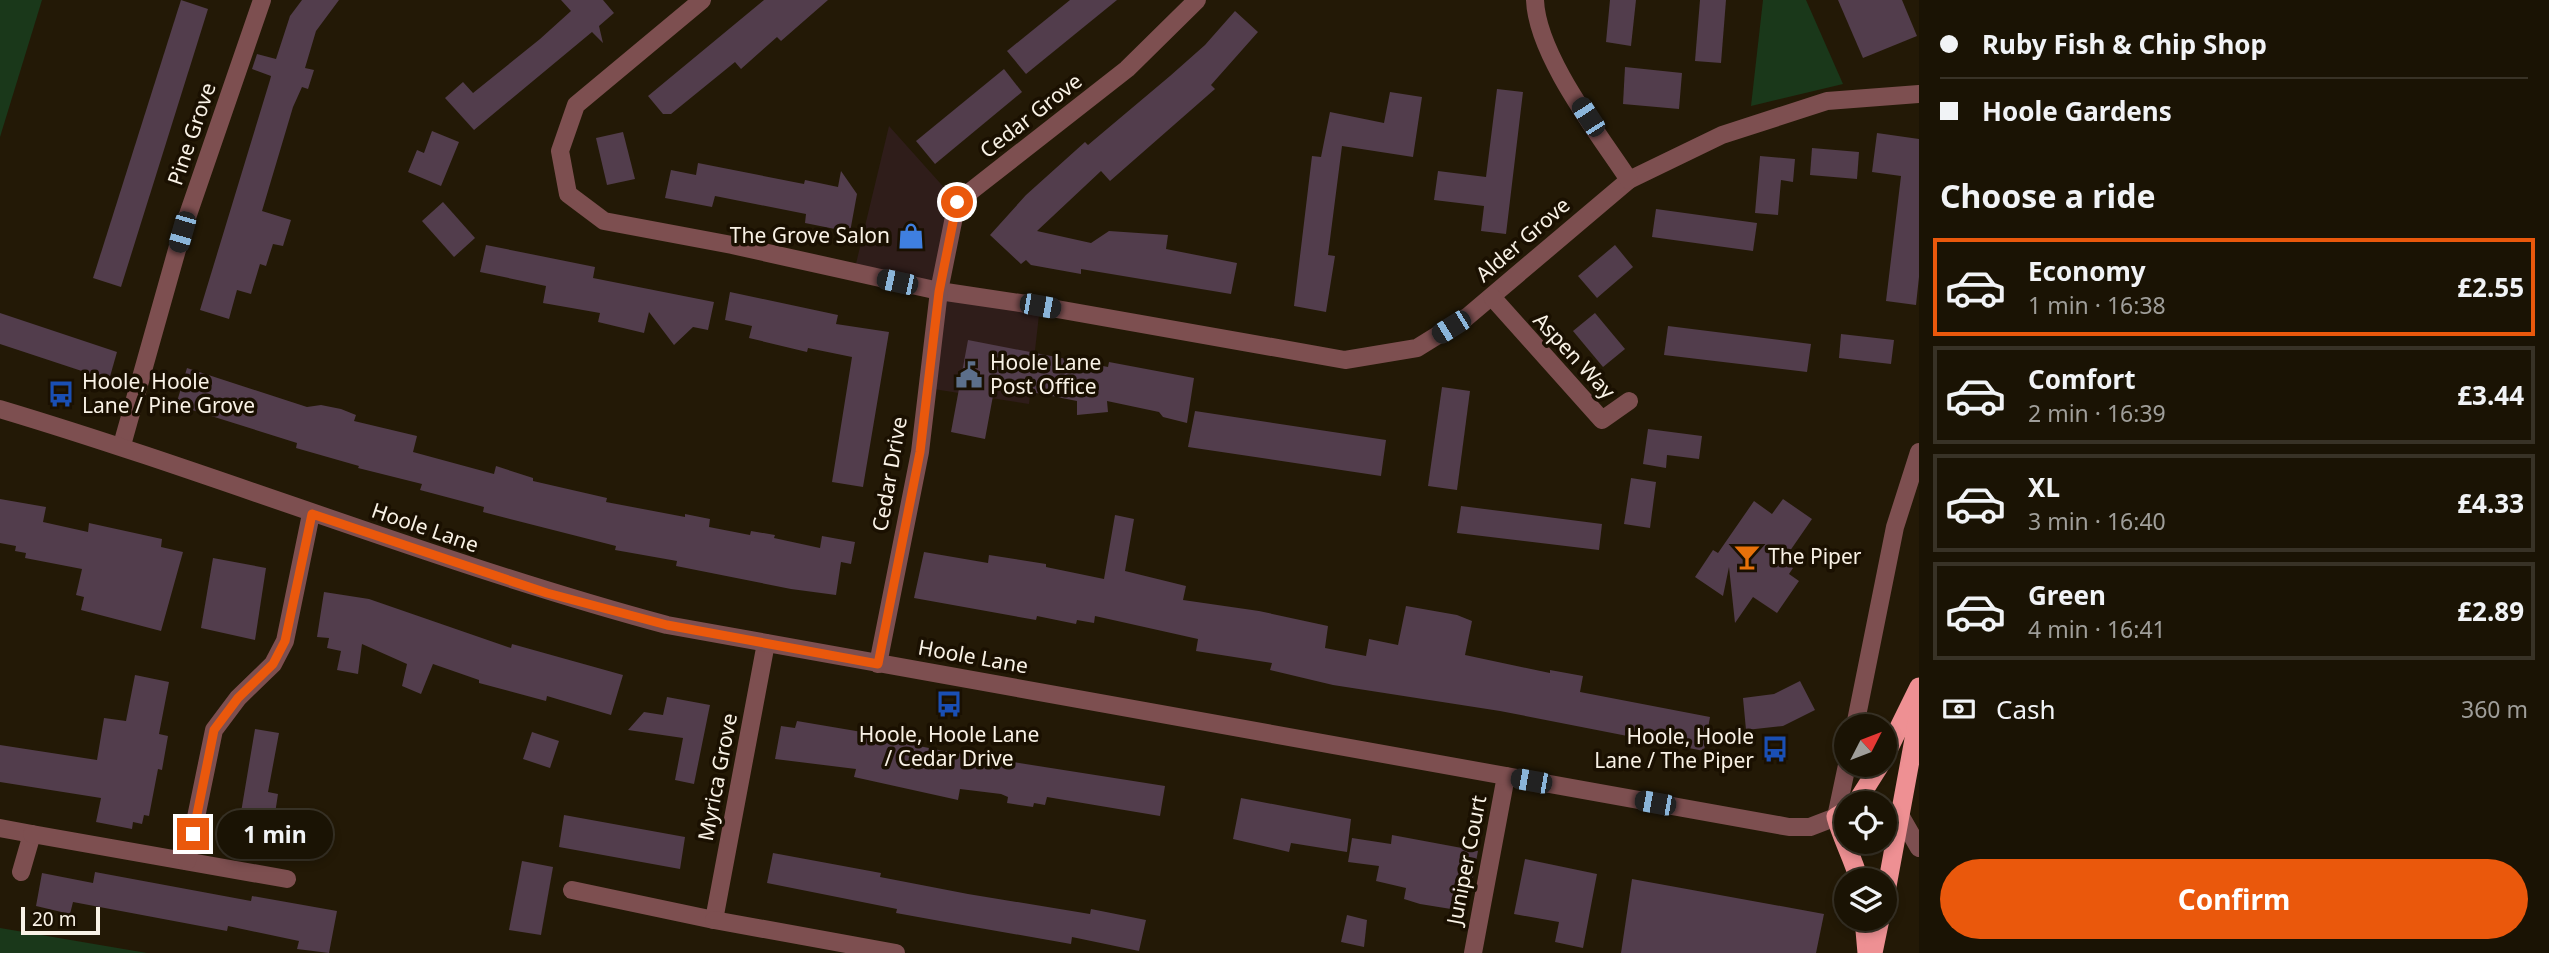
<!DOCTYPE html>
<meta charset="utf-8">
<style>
:root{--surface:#1a1304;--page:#231c0e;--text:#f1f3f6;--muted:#9f9e9a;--line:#383226;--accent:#ea580c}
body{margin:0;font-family:"Noto Sans",sans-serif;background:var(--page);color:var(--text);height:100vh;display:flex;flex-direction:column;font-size:26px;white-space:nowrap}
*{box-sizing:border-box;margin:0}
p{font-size:23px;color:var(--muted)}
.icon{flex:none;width:38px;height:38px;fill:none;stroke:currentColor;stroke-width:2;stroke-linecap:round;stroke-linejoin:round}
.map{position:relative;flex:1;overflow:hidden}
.details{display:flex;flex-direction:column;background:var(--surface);width:630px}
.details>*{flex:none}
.banner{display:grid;align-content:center;height:154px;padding:0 21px;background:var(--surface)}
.needle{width:46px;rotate:48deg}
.tools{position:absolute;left:1834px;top:714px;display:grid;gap:14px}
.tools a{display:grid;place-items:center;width:63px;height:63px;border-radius:50%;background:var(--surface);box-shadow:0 4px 10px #0003,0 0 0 2px var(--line);font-size:35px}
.scale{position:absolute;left:21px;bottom:18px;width:79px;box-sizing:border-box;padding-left:7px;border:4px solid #f9f2e6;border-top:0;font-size:19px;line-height:24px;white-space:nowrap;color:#f9f2e6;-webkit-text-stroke:5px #1a1001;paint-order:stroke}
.end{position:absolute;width:32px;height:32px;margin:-16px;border:9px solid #ea580c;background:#fff;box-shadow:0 0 0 4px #fff}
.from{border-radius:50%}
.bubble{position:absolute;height:49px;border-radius:24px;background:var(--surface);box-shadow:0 4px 10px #0003,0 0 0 2px var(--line);font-size:23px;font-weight:700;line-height:49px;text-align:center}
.car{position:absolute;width:21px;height:42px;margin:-21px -10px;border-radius:9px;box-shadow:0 0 5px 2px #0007;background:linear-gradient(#222 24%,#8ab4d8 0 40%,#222 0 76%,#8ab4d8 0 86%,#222 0)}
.banner b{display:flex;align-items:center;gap:24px;height:66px;font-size:26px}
.banner b+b{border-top:2px solid var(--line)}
.banner i{width:18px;height:18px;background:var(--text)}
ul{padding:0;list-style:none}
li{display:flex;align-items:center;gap:21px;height:98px;margin:0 14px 10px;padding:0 7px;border:4px solid var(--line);border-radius:0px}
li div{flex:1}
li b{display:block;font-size:26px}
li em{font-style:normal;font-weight:700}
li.selected{border-color:var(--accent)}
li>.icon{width:63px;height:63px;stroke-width:1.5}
h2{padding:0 21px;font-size:32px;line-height:84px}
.pay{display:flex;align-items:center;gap:18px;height:77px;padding:0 21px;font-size:26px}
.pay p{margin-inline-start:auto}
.action{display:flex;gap:14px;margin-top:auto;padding:14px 21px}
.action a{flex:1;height:80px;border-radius:42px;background:var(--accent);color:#fff;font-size:28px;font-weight:700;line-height:80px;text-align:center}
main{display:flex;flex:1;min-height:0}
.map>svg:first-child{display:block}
.commercial{fill:#2f1d1a}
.green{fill:#1a381a}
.building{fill:#523d4c}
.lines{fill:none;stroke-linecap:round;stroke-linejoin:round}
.minor{stroke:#7d4f50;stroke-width:18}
.tertiary{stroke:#7d4f50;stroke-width:18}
.trunk{stroke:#ee9093;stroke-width:19}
.route{stroke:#ea580c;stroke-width:9}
.labels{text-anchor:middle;stroke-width:7;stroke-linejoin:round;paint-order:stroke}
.street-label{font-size:21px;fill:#f9f2e6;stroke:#1a1001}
.poi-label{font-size:21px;fill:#f9f2e6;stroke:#1a1001;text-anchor:start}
</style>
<main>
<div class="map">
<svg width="1919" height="953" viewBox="0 0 1919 953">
<rect width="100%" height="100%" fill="#231906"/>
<polygon class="commercial" points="889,126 957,202 941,290 1040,306 1029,404 927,388 939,292 854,272"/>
<g class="green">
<polygon points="0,0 42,0 0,137"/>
<polygon points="1763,0 1806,0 1843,84 1751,106"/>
<polygon points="0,928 147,953 0,953"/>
</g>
<g class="building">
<polygon points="181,0 208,9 121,287 93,278"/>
<polygon points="302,0 339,0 316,31 305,68 314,70 308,89 302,87 293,107 262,211 291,220 283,246 273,244 266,266 260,264 251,294 237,290 229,319 200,310 270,80 271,76 252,69 257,54 276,59 290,16"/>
<polygon points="561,0 603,0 614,13 599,26 603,43 592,32 474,130 445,98 463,82 473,93 540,39 571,11"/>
<polygon points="764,0 828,0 781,41 777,37 741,69 735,62 671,114 663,114 648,96"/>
<polygon points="1070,0 1117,0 1026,74 1007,51"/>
<polygon points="1610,0 1636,0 1631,46 1606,42"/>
<polygon points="1700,0 1726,0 1721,63 1695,61"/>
<polygon points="1838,0 1902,0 1917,36 1863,58"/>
<polygon points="1235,11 1258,32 1211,85 1215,89 1110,181 1101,171 1037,231 1091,243 1109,231 1168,235 1166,249 1237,263 1231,294 1081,269 1081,274 1031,265 1026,260 1021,264 990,235 1026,195 1085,142 1088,145 1170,76 1205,45"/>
<polygon points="1625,67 1682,73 1679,109 1623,104"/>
<polygon points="1004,69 1022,92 935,164 916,141"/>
<polygon points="1497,89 1523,92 1506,234 1481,231 1484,206 1434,200 1438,171 1486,177"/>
<polygon points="1390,92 1422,97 1413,157 1342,146 1328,255 1335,256 1326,312 1294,306 1312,156 1321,157 1330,112 1384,123"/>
<polygon points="432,131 459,142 441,186 408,172 417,150 424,153"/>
<polygon points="623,132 635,179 607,185 596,138"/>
<polygon points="1877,133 1919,139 1919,277 1916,305 1886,301 1901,176 1872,172"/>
<polygon points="1812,148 1859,152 1857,179 1810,175"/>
<polygon points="1760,156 1795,159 1793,182 1781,180 1778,215 1755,213"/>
<polygon points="698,163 804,184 805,180 838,187 841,171 857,194 850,232 805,223 806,214 715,196 712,207 665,198 671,170 696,175"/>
<polygon points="443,202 475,238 454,257 422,221"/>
<polygon points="1656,209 1757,223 1753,251 1652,237"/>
<polygon points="486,245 595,267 593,278 714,302 708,330 693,327 674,345 649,312 644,333 598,322 600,313 543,303 546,286 480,272"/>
<polygon points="1615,245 1633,267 1597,298 1578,276"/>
<polygon points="730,292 838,315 836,324 889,332 863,487 832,482 852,357 808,348 807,352 749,338 752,326 725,320"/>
<polygon points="0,313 117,352 109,380 0,344"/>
<polygon points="1595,313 1625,349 1603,367 1573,331"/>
<polygon points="1668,326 1811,344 1807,372 1664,355"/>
<polygon points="1841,334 1894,340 1891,364 1839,358"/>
<polygon points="968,340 1108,367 1109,362 1194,378 1187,423 1163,417 1159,412 1107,401 1108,412 1077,415 1077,401 995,385 985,439 951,432"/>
<polygon points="187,368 307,407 321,405 341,409 356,415 354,421 417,436 413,452 494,474 496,466 533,478 533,481 607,498 606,502 685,517 685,514 710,519 709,527 750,535 751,531 775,535 774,538 820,548 822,536 855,542 851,564 841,562 836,595 791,589 676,566 677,561 615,550 616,546 483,512 484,507 420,490 422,484 358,468 359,466 296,448 297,443 176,405"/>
<polygon points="1442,387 1470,391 1457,490 1428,486"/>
<polygon points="1195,411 1386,440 1381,476 1188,447"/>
<polygon points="1648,429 1702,436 1699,459 1667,455 1666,468 1643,464"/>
<polygon points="1631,478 1656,482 1650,528 1624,524"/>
<polygon points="0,499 46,507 43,522 88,532 89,523 162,539 161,547 183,552 161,631 81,610 84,597 76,595 82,569 25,558 26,553 15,551 16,546 0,543"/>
<polygon points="1783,499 1812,519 1783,561 1793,568 1789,574 1799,581 1777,613 1753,597 1735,623 1729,567 1723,596 1695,577 1713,550 1718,553 1754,501 1772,514"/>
<polygon points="1461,506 1602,524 1599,550 1457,533"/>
<polygon points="1115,515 1134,519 1125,571 1186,586 1183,600 1259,611 1328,626 1325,648 1366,656 1369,639 1398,645 1406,606 1457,615 1472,621 1465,655 1550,673 1550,670 1583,676 1580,692 1710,717 1704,751 1500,711 1333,685 1270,670 1272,663 1196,651 1198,639 1095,616 1094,623 1077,620 1076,624 1037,616 1036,620 914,598 924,552 988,563 989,555 1046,564 1046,567 1104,579"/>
<polygon points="213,558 266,568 255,640 201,628"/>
<polygon points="324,592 369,599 511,648 512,644 623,675 611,715 547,696 546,701 479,683 479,680 433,664 421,694 402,686 407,664 362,644 358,674 337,670 341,651 327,648 329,638 317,637"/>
<polygon points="135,675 169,682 159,734 168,736 162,770 158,769 149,816 144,815 142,824 133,822 132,829 96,822 101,798 0,782 0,745 97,760 104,718 126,721"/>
<polygon points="1800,681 1815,710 1783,726 1746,730 1743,698 1774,694"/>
<polygon points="667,697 710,705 694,784 675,780 683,738 628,730 644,712 663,715"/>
<polygon points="797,721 915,741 914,745 944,751 1165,786 1160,816 1047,797 1045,805 1034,803 1033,807 1007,803 1008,797 1001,794 960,789 958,800 854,777 856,769 775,759 781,726 795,728"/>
<polygon points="255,729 279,733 268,792 278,794 269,853 235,848"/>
<polygon points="532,732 559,741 550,768 523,759"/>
<polygon points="1241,798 1351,819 1347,852 1291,843 1289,852 1233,839"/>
<polygon points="564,815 685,837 680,869 559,847"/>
<polygon points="1392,835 1478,851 1470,893 1455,890 1451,909 1420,904 1404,899 1406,888 1376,881 1379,866 1348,862 1352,838 1391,844"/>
<polygon points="773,853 881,873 880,877 968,894 1090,914 1091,909 1146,920 1139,951 1072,937 1071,944 940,921 896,913 897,909 767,883"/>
<polygon points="1525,859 1597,874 1583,948 1555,942 1559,922 1514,914"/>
<polygon points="522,861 553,867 541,935 509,930"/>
<polygon points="95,872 251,901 252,896 337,911 329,953 297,949 299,941 228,926 227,931 73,902 70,914 36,906 42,873 93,883"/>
<polygon points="1632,879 1824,914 1816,953 1621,953"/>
<polygon points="1347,915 1367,920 1364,947 1341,942"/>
</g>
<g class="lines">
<g class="minor">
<polyline points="702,0 576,105 560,151 568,194 604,221 732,245 939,291 1040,306 1345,360 1417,348 1467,317 1629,180 1722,135 1827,101 1919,94"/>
<path d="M1535,0C1537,55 1598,133 1629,180"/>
<polyline points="1492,297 1602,420 1629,401"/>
<polyline points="122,445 182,232 262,0"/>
<polyline points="878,664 920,452 939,291 957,202 1127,69 1197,0"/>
<polyline points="1855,726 1895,527 1919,452"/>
<polyline points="1836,817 1847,765"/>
<polyline points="0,828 32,834 21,872"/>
<polyline points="32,834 287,879"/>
<polyline points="187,861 214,730 238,698 273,664 285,641 311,514"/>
<polyline points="572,890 714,920 766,643"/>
<polyline points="714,920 896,953"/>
<polyline points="1473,953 1506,776"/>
</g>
<g class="tertiary">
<path d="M0,409C224,476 440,564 667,625L1789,827H1810L1836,817"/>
<polyline points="1900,815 1919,848"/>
</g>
<g class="trunk">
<polyline points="1885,756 1919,687"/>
<polyline points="1856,803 1880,765"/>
<path d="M1846,811L1836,817C1842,839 1853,858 1859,880"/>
<polyline points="1885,897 1919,712"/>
<polyline points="1864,919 1867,953"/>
<polyline points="1873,953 1880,919"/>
</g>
</g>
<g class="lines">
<polyline class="route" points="193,834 214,730 238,698 273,664 285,641 312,514 547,593 667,625 878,664 920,452 939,292 957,202"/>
</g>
<defs>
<g id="shop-bare" transform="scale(2.1)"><path d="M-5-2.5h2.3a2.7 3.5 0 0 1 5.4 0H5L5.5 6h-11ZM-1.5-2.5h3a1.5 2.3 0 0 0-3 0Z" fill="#3f7fe0" stroke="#1a1001" stroke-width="2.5" paint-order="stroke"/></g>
<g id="civic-bare" transform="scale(2.1)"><path d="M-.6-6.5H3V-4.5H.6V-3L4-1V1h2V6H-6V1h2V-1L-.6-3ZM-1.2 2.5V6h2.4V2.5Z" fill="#5c6f8a" stroke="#1a1001" stroke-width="2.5" paint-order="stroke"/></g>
<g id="bus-bare" transform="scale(2.1)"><path d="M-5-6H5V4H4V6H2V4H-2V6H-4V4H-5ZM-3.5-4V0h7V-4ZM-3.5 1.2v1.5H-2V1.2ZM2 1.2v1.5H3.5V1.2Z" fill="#1a4fb4" stroke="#1a1001" stroke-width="2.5" paint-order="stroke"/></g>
<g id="bar-bare" transform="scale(2.1)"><path d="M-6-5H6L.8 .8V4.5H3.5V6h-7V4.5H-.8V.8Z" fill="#e8710a" stroke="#1a1001" stroke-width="2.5" paint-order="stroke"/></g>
</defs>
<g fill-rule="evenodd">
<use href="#shop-bare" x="911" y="236"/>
<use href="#civic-bare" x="969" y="375"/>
<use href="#bus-bare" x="61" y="394"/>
<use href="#bar-bare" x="1747" y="557"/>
<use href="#bus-bare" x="949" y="704"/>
<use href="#bus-bare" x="1775" y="749"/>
</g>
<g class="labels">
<g class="street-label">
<text transform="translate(1031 116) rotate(-38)" y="7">Cedar Grove</text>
<text transform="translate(192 134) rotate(-71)" y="7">Pine Grove</text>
<text transform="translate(1523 240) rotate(-41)" y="7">Alder Grove</text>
<text transform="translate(1574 356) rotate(47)" y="7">Aspen Way</text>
<text transform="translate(890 474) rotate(-80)" y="7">Cedar Drive</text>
<text transform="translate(425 528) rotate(19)" y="7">Hoole Lane</text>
<text transform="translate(973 657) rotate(10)" y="7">Hoole Lane</text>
<text transform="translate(718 777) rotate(-79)" y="7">Myrica Grove</text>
<text transform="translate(1467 860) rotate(-79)" y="7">Juniper Court</text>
</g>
<g class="poi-label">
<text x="890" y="243" text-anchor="end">The Grove Salon</text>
<text x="990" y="370">Hoole Lane<tspan x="990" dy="24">Post Office</tspan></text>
<text x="82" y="389">Hoole, Hoole<tspan x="82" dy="24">Lane / Pine Grove</tspan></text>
<text x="1768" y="564">The Piper</text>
<text x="949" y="742" text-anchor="middle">Hoole, Hoole Lane<tspan x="949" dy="24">/ Cedar Drive</tspan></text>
<text x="1754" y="744" text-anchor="end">Hoole, Hoole<tspan x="1754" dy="24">Lane / The Piper</tspan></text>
</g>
</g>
</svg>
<div class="tools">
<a><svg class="needle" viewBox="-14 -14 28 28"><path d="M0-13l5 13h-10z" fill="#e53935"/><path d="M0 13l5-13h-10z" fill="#9f9e9a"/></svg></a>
<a><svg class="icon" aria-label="locate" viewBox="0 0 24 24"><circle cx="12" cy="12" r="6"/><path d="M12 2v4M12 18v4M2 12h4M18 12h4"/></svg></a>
<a><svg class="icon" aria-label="layers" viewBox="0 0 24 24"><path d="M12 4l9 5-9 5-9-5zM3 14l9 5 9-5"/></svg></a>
</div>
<div class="scale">20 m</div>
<i class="end from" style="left:957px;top:202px"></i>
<i class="end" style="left:193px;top:834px"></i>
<div class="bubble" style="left:217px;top:810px;width:116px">1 min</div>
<i class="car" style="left:1588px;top:117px;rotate:327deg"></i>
<i class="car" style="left:182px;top:232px;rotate:196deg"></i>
<i class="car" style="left:897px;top:282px;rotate:282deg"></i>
<i class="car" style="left:1040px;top:306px;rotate:100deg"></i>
<i class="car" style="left:1451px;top:327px;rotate:238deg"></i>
<i class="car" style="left:1531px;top:781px;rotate:280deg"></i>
<i class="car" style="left:1655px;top:803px;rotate:280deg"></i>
</div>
<section class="details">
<div class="banner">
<b><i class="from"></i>Ruby Fish &amp; Chip Shop</b>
<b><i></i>Hoole Gardens</b>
</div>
<h2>Choose a ride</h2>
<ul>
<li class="selected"><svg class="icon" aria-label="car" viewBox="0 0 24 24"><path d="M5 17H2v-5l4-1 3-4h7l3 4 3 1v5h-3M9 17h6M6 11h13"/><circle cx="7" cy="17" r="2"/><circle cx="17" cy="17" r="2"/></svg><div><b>Economy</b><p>1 min · 16:38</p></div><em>£2.55</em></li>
<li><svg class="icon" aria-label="car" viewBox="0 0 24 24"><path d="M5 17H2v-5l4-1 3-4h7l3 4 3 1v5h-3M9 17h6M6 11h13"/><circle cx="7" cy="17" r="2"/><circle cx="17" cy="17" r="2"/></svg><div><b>Comfort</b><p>2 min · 16:39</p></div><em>£3.44</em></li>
<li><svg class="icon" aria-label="car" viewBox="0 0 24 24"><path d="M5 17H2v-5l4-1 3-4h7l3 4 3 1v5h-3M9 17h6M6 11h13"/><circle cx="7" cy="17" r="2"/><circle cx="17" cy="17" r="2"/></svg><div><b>XL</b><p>3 min · 16:40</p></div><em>£4.33</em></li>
<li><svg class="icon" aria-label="car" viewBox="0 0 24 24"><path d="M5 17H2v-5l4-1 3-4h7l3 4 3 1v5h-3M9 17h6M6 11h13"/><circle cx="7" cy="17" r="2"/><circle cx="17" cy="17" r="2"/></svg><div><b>Green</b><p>4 min · 16:41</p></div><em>£2.89</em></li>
</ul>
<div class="pay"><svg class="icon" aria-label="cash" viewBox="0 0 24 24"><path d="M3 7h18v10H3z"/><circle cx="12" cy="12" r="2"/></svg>Cash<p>360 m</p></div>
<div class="action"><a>Confirm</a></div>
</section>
</main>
